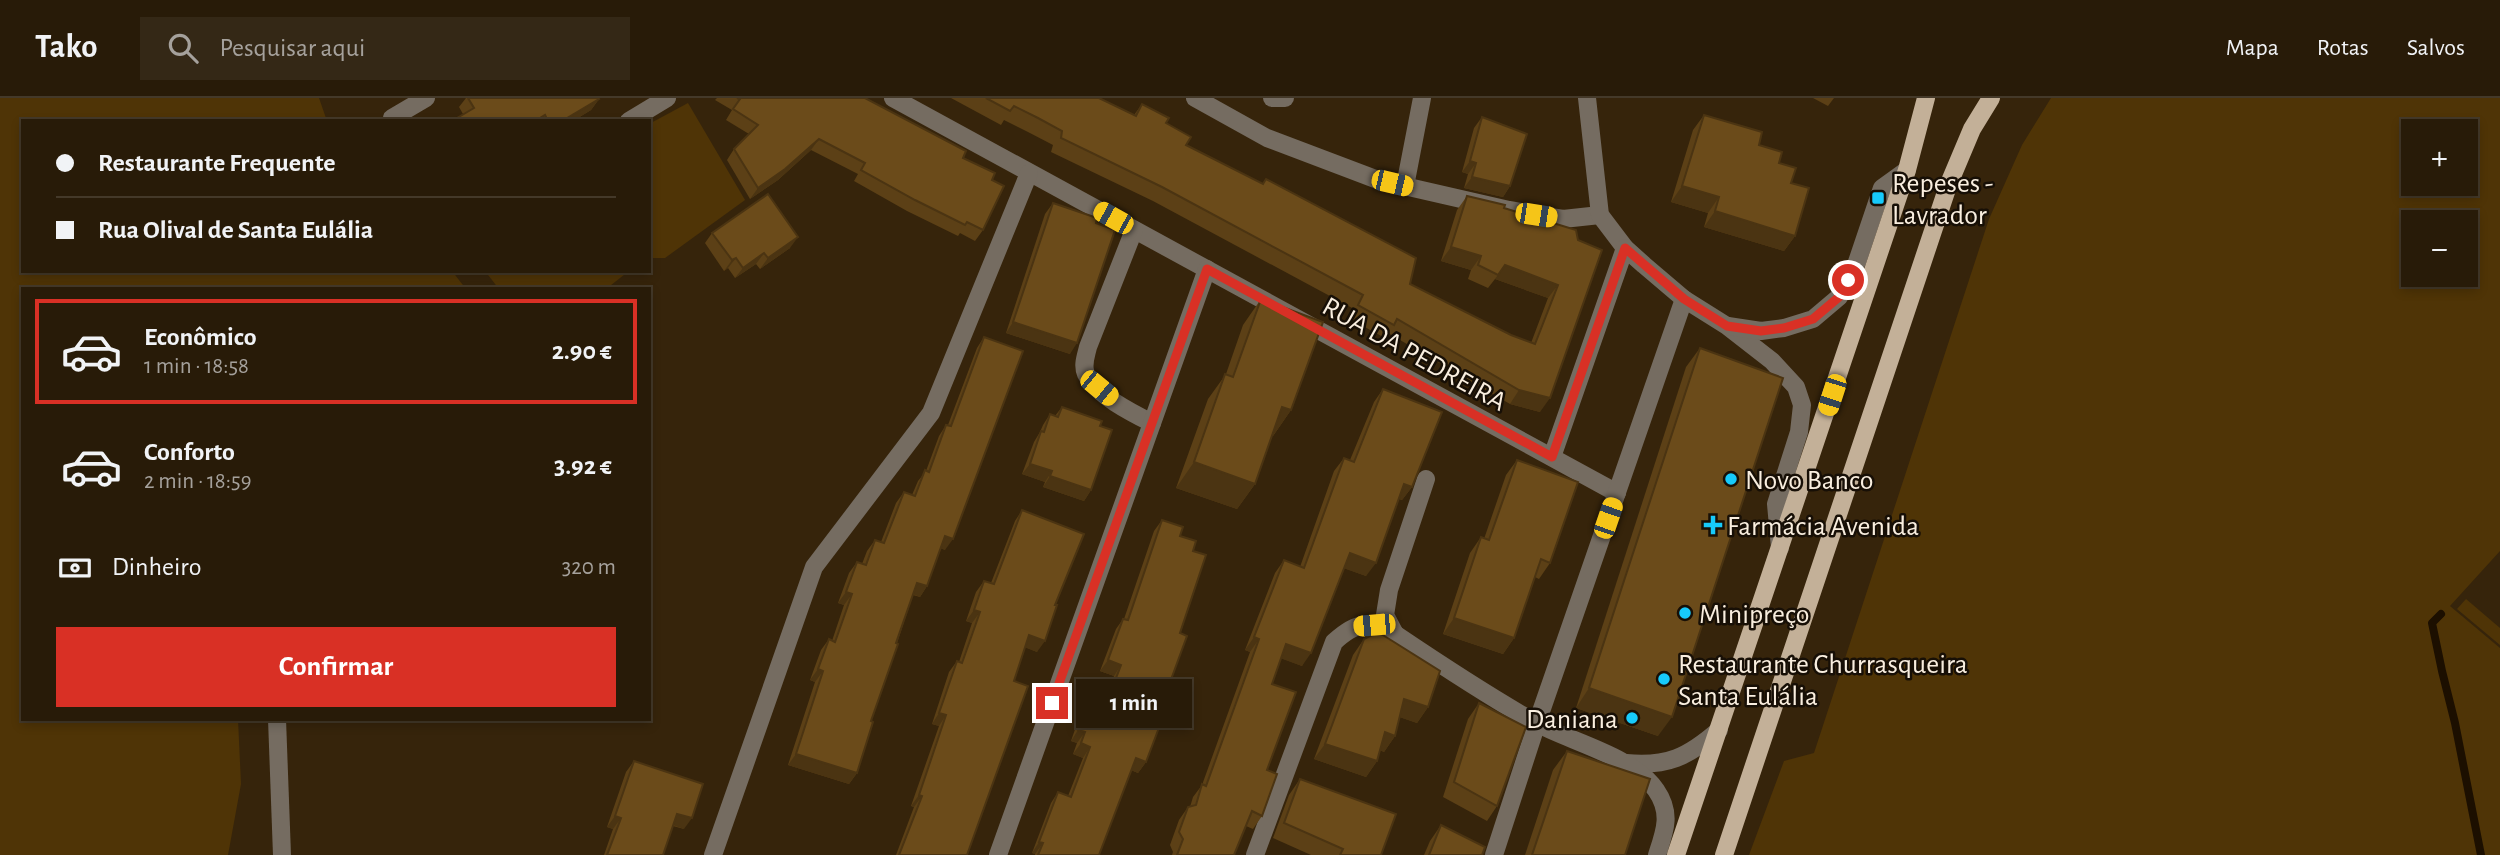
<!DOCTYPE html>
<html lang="pt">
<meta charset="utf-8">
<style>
:root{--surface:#281b08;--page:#342816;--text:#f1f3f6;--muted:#a5a19c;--line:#443929;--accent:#d93025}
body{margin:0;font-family:"Alegreya Sans",sans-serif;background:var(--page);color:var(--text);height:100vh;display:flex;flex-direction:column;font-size:26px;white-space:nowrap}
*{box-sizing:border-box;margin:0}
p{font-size:23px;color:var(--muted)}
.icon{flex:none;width:38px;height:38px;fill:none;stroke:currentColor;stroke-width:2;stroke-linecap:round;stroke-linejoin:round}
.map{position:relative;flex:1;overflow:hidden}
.panel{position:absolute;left:21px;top:189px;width:630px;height:434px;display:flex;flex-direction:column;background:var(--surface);border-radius:0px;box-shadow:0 4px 10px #0003,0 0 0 2px var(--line)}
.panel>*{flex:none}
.hud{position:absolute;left:21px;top:21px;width:630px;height:154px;border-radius:0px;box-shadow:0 4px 10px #0003,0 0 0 2px var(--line);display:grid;align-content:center;height:154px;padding:0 35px;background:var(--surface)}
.buttons{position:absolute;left:2401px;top:21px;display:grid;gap:14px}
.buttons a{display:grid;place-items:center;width:77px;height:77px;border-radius:0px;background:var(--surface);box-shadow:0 4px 10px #0003,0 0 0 2px var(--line);font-size:35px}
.end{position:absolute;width:32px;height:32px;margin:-16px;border:9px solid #d93025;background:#fff;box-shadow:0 0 0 4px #fff}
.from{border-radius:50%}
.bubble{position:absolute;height:49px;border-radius:0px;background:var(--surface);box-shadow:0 4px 10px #0003,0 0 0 2px var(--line);font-size:23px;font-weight:700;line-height:49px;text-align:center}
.car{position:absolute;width:21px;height:42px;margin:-21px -10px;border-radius:9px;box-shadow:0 0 5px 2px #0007;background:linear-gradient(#f5c518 24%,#345 0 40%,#f5c518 0 76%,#345 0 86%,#f5c518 0)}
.hud b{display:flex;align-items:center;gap:24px;height:66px;font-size:26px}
.hud b+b{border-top:2px solid var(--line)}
.hud i{width:18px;height:18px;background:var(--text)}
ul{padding:12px 0 0;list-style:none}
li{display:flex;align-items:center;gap:21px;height:105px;margin:0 14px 10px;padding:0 21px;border:4px solid transparent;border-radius:0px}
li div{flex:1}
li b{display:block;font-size:26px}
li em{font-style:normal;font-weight:700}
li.current{border-color:var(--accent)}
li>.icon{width:63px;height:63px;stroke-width:1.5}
.pay{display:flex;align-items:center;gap:18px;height:77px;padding:0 35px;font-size:26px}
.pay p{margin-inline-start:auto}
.action{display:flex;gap:14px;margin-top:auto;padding:14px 35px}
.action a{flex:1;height:80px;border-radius:0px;background:var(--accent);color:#fff;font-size:28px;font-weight:700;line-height:80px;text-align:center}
header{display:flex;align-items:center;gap:42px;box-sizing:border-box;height:98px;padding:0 35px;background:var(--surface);border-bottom:2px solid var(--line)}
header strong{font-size:33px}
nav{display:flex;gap:38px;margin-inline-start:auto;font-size:24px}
.search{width:490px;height:63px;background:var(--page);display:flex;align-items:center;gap:18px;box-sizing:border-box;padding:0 24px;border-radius:0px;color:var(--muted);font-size:26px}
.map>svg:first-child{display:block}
.green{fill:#4f3406;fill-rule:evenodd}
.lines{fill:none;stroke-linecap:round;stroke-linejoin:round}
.stream{stroke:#1c0f00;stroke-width:8}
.minor{stroke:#756c61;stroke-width:18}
.major{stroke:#c3b098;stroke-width:18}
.wall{fill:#5c4016}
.shaded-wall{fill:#4b3412}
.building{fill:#6b4b1a;stroke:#4b3412;stroke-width:2}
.route{stroke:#d93025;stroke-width:9}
.poi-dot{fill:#17cafb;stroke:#170f06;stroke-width:2.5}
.labels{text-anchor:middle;stroke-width:5;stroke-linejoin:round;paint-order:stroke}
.poi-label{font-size:28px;fill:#f9eedf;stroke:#170f06;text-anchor:start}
.street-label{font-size:28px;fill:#f9eedf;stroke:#170f06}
</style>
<header>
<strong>Tako</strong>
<div class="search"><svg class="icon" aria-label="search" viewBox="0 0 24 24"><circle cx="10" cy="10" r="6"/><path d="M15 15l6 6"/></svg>Pesquisar aqui</div>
<nav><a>Mapa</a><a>Rotas</a><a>Salvos</a></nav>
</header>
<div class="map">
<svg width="2500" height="757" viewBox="0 0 2500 757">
<rect width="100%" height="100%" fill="#36240b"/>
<g class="green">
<polygon points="0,0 319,0 327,23 23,23 23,173 452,173 466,191 23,191 23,621 238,621 241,686 228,757 0,757"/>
<path d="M2051,0H2500V453L2450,508L2500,550V757H1749L1784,663L1814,655L1989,121L2022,47ZM2413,33H2466V86H2413ZM2466,124V177H2413V124Z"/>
<polygon points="688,5 745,102 665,160 649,160 649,26"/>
<polygon points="485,173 629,173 606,191 499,191"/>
<polygon points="2466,501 2500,530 2500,547 2457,511"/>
</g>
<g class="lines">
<polyline class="stream" points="2441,516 2432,525 2442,573 2455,625 2481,757"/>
<g class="minor">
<polyline points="893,0 1617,395"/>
<polyline points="1195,0 1267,40 1378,82 1509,112 1563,121 1600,117"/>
<polyline points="1272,0 1285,0"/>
<polyline points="1587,0 1600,117 1625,150 1644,167 1684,201 1727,228 1772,263 1796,289 1802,307 1799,334 1776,406 1780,450"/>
<polyline points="392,20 426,0"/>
<polyline points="629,23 667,0"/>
<polyline points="1405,88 1422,0"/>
<path d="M1134,132L1088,249C1086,258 1082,267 1086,276C1096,297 1132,315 1152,325"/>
<polyline points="1728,228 1761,233 1784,230 1813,221 1839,199 1857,164 1882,90 1907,72"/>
<polyline points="1552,359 1625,150"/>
<polyline points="1395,536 1385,517 1389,492 1426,381"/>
<polyline points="277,621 282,757"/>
<path d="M1626,665C1667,669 1688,659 1719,632"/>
<polyline points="713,757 814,469 931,315 1029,75"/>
<polyline points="998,757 1207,171"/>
<path d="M1255,757L1334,544C1358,522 1367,524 1395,536C1441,567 1488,598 1536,625C1571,644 1633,658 1656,692C1672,715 1665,733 1657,757"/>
<polyline points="1494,757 1537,625 1684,201"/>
</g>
<g class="major">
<polyline points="1676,757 1907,72 1926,0"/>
<polyline points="1724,757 1948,88 1972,31 1991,0"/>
</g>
</g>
<g class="wall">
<polygon points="466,0 598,0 599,1 591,12 573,23 452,23 463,16 459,9"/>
<polygon points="717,0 865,0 963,60 992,82 983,132 975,143 960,135 958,138 907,113 854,83 858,76 811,52 778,82 750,101 727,62 734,51 749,36 726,22 732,12 715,2"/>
<polygon points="951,0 1099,0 1134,17 1142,6 1166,25 1186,47 1262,86 1266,81 1410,186 1511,237 1531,245 1548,200 1495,181 1488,190 1468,181 1471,172 1441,163 1457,112 1467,98 1576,132 1540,314 1510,306 1388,235 1385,240 1348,220 1354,211 1153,103 1051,54 1053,47 1028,34 1004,22 1001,27"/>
<polygon points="1813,0 1834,0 1828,8"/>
<polygon points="1704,17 1759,47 1779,65 1791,85 1795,138 1784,153 1704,129 1708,115 1671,104 1693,32"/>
<polygon points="1482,19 1510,88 1503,99 1464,90 1468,76 1462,74 1474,30"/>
<polygon points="1053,105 1096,125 1070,256 1006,235 1045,116"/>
<polygon points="712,135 790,150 760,171 756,166 735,180 728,170 724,173 705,145"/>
<polygon points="1261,201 1291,312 1273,338 1272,337 1255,386 1237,411 1176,390 1208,301 1226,276 1243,227"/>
<polygon points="984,239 945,452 941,450 927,488 920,499 913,497 871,623 857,675 849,686 788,667 815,584 810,582 821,552 829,541 832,543 844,507 838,505 849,475 857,464 862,466 867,453 875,442 881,444 896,405 904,394 912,397 918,383 926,373 939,338 946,327 948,327 977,250"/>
<polygon points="1700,250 1658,638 1576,610 1686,269"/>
<polygon points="1383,291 1412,389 1402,402 1399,401 1366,478 1344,470 1302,568 1281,560 1272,586 1267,672 1262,718 1253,731 1246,728 1234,757 1172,757 1173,754 1170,747 1179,722 1188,709 1190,709 1193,699 1202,687 1250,554 1245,552 1275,475 1284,462 1300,469 1334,373 1344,360 1350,362 1374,304"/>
<polygon points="1062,309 1100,328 1091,392 1084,403 1043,389 1045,384 1022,376 1034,344 1040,334 1043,327 1050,316 1055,318"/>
<polygon points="1517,362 1550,465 1539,481 1535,479 1514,540 1503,556 1443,536 1470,455 1481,439 1484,441 1506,377"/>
<polygon points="1022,412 1055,507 1037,554 1025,549 1014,583 967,757 896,757 914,709 911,708 939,628 932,626 949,574 957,563 959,564 972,525 966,523 976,494 984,483 991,485 1015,423"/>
<polygon points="1162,422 1180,438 1193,453 1180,535 1146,664 1138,675 1131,672 1099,757 1035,757 1035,756 1032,755 1051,705 1058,694 1068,698 1083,660 1073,656 1077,645 1071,643 1082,611 1090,601 1103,605 1114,578 1100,573 1116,531 1123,521 1124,521 1154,433"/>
<polygon points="1364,541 1428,609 1417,625 1400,619 1395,638 1384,654 1380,652 1377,663 1366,679 1314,661 1353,557"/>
<polygon points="1479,605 1497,708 1487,723 1443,699 1468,621"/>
<polygon points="1567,653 1625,757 1525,757 1553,672"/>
<polygon points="634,663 684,731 673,728 663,757 604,757 613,731 607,729 626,674"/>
<polygon points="1300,681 1381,757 1311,757 1273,740 1289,697"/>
<polygon points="1441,727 1482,757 1424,757 1430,743"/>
</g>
<g class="shaded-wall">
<polygon points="599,1 591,12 573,23 562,23"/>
<polygon points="819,41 811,52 778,82 750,101 758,90"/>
<polygon points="1470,63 1476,65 1468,76 1462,74"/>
<polygon points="1472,79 1510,88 1503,99 1464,90"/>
<polygon points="1682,88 1719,99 1708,115 1671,104"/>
<polygon points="1715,113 1795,138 1784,153 1704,129"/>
<polygon points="798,139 790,150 760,171 768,160"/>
<polygon points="1451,149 1481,158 1471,172 1441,163"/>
<polygon points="764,155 756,166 735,180 743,170"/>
<polygon points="736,160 728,170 724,173 732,162"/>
<polygon points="1505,167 1558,187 1548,200 1495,181"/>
<polygon points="1013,224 1077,245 1070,256 1006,235"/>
<polygon points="1519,292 1550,300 1540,314 1510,306"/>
<polygon points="1282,309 1291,312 1273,338 1264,335"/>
<polygon points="1194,364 1255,386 1237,411 1176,390"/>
<polygon points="1030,366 1052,373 1045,384 1022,376"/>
<polygon points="1050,378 1091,392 1084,403 1043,389"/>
<polygon points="1404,386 1412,389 1402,402 1395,399"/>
<polygon points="945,438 953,441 945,452 937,449"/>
<polygon points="1350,455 1376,465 1366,478 1340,469"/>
<polygon points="917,485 927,488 920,499 910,495"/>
<polygon points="846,494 852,496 844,507 838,505"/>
<polygon points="974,512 980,514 972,525 966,523"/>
<polygon points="1454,520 1514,540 1503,556 1443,536"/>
<polygon points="1029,537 1045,543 1037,554 1021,548"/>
<polygon points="1254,539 1259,541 1250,554 1245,552"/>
<polygon points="1286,546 1311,555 1302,568 1277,559"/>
<polygon points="1108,562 1121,567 1114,578 1100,573"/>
<polygon points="818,571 823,573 815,584 810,582"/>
<polygon points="1589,590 1672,619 1658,638 1576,610"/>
<polygon points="1404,601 1428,609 1417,625 1393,617"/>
<polygon points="939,615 946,617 939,628 932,626"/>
<polygon points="1078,632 1085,634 1077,645 1071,643"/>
<polygon points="1385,634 1395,638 1384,654 1374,650"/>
<polygon points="1081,645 1090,649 1083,660 1073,656"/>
<polygon points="1325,646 1377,663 1366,679 1314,661"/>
<polygon points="796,656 857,675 849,686 788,667"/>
<polygon points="1136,660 1146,664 1138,675 1128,671"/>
<polygon points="919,697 922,698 914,709 911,708"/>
<polygon points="677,716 692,720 684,731 670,726"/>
<polygon points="615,718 621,720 613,731 607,729"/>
<polygon points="1039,744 1043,745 1035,756 1032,755"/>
</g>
<g class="building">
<polygon points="468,0 598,0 599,1 562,23 548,23 545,17 535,23 452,23 474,10"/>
<polygon points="737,0 865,0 966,53 963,60 995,75 992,82 1004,88 983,132 967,124 965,127 915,102 861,72 865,65 819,41 785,71 758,90 734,51 758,27 733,11 740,1"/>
<polygon points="986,0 1099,0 1136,18 1142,6 1169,20 1166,25 1191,39 1186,47 1263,86 1266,81 1416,160 1410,186 1511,237 1535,246 1558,187 1505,167 1498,177 1478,167 1481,158 1451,149 1467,98 1505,107 1504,110 1576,132 1578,142 1602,152 1550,300 1519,292 1397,221 1394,227 1358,207 1363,197 1162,89 1061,40 1062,33 1038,20 1014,8 1010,13"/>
<polygon points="1704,17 1762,34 1759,47 1782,54 1779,65 1796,70 1791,85 1809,90 1795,138 1715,113 1719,99 1682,88"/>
<polygon points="1482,19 1527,36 1510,88 1472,79 1476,65 1470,63"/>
<polygon points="768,96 798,139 768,160 764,155 743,170 736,160 732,162 712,135"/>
<polygon points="1053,105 1097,120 1096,125 1115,132 1077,245 1013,224"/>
<polygon points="1261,201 1323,224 1291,312 1282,309 1255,386 1194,364 1225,276 1233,279"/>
<polygon points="984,239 1023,253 953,441 945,438 927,488 917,485 896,545 898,546 871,623 873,624 857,675 796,656 823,573 818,571 829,541 835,544 852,496 846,494 857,464 866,467 875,442 884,445 904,394 915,398 925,372 929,374 946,327 951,328"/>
<polygon points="1700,250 1783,280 1672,619 1589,590"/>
<polygon points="1383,291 1442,314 1412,389 1404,386 1376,465 1350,455 1311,555 1286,546 1272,586 1296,594 1267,672 1277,676 1262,718 1252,713 1234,757 1177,757 1183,741 1179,734 1188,709 1196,707 1202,686 1206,688 1259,541 1254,539 1284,462 1304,470 1344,360 1354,364"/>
<polygon points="1062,309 1102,323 1100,328 1112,332 1091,392 1050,378 1052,373 1030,366 1041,333 1044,334 1050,316 1058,319"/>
<polygon points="1517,362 1578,384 1550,465 1541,461 1514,540 1454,520 1481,439 1489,442"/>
<polygon points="1022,412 1084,436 1055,507 1057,507 1045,543 1029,537 1014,583 1028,588 967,757 899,757 922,698 919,697 946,617 939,615 957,563 962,565 980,514 974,512 984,483 994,486"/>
<polygon points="1162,422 1183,429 1180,438 1196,443 1193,453 1206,457 1180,535 1187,538 1158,617 1156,626 1160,627 1146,664 1136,660 1099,757 1038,757 1043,745 1039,744 1058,694 1071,699 1090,649 1081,645 1085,634 1078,632 1090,601 1106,606 1121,567 1108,562 1123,521 1128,522"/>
<polygon points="1378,534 1440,573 1428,609 1404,601 1395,638 1385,634 1377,663 1325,646 1364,541"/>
<polygon points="1479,605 1526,629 1497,708 1454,684"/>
<polygon points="1567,653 1650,681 1625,757 1532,757"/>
<polygon points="634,663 703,686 692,720 677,716 663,757 607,757 621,720 615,718"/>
<polygon points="1300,681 1396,716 1381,757 1340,757 1343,751 1284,725"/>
<polygon points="1441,727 1485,749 1482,757 1429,757"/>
</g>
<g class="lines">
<polyline class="route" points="1052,605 1207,171 1552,359 1625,150 1684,201 1727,228 1761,233 1784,230 1813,221 1839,199 1848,182"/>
</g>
<g class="poi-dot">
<rect x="1871" y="93" width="14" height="14" rx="3.5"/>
<circle cx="1731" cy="381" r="7"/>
<path d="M1709.5 416.5h7v7h7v7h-7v7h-7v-7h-7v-7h7z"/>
<circle cx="1685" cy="515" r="7"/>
<circle cx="1664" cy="581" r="7"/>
<circle cx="1632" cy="620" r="7"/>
</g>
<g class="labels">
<g class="poi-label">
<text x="1892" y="94">Repeses -<tspan x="1892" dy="32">Lavrador</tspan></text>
<text x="1745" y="391">Novo Banco</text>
<text x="1727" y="437">Farmácia Avenida</text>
<text x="1699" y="525">Minipreço</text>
<text x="1678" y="575">Restaurante Churrasqueira<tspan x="1678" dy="32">Santa Eulália</tspan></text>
<text x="1618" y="630" text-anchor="end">Daniana</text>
</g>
<g class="street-label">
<text transform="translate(1415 255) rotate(29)" y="10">RUA DA PEDREIRA</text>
</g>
</g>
</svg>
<div class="buttons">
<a>+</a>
<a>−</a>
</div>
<i class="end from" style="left:1848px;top:182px"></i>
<i class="end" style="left:1052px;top:605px"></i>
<div class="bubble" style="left:1076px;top:581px;width:116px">1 min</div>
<i class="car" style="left:1392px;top:85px;rotate:103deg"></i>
<i class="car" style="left:1536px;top:117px;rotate:99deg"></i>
<i class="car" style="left:1113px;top:120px;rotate:299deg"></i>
<i class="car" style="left:1099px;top:290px;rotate:129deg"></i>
<i class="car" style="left:1832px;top:297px;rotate:198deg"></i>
<i class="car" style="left:1608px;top:420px;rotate:19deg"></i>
<i class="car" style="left:1374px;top:527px;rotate:265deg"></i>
<div class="hud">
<b><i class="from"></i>Restaurante Frequente</b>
<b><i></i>Rua Olival de Santa Eulália</b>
</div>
<section class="panel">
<ul>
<li class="current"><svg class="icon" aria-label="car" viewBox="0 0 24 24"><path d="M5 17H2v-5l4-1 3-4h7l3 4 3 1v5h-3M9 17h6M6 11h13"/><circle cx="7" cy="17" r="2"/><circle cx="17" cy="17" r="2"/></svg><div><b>Econômico</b><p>1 min · 18:58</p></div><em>2.90 €</em></li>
<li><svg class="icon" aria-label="car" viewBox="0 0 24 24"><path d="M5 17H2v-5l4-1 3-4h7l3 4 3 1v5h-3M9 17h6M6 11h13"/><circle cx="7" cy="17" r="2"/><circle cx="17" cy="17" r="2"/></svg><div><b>Conforto</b><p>2 min · 18:59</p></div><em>3.92 €</em></li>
</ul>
<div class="pay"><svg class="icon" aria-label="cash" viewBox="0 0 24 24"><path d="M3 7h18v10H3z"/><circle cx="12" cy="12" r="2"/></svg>Dinheiro<p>320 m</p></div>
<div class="action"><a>Confirmar</a></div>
</section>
</div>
